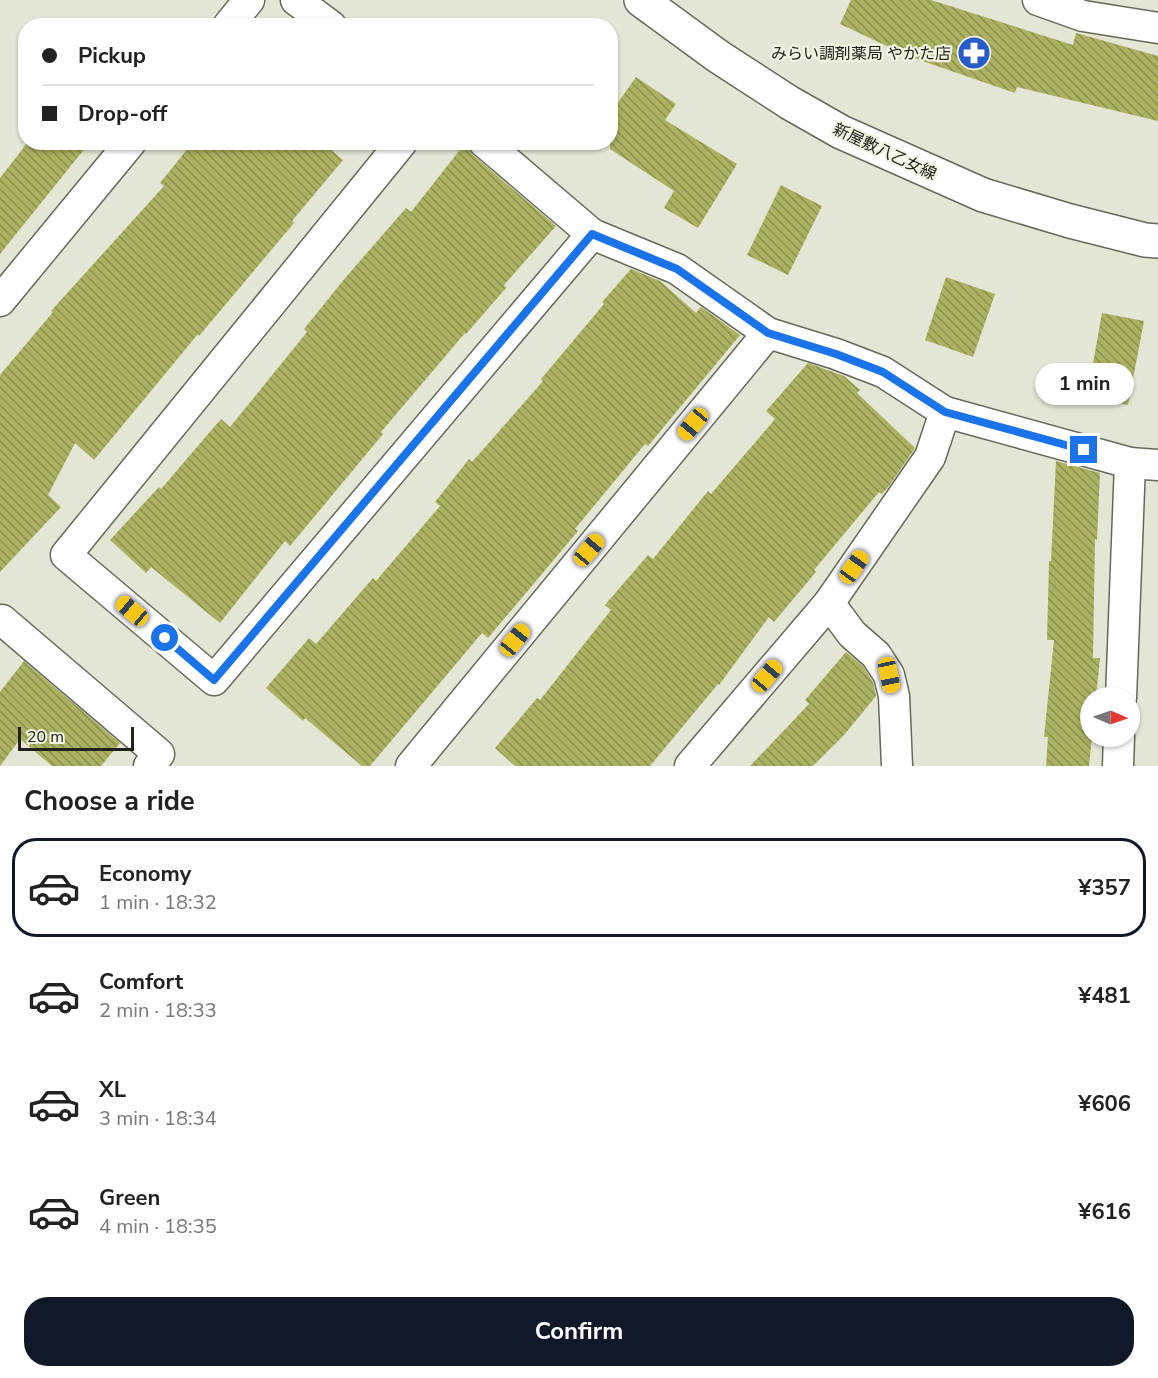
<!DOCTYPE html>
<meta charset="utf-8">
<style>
:root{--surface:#fff;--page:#f2f2f2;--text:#222;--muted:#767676;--line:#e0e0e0;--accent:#111827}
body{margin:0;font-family:"Nunito Sans","Noto Sans JP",sans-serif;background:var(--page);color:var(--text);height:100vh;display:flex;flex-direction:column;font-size:22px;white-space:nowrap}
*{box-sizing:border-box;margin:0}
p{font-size:20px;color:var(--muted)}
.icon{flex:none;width:33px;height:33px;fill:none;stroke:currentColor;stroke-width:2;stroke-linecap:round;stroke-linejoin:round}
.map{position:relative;height:766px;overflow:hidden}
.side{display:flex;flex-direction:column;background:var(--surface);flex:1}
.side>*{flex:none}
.guide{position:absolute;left:18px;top:18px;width:600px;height:132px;border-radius:24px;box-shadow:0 2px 4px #0004;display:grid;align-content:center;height:132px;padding:0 24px;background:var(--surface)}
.needle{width:39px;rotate:92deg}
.fabs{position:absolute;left:1080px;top:687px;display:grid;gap:12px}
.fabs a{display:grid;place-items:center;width:60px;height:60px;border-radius:50%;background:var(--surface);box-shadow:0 2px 4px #0004;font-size:30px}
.scale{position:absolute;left:18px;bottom:15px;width:116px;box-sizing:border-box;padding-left:6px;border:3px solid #20211b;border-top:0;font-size:16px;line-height:21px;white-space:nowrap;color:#20211b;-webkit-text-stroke:4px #f1f3e1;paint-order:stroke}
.end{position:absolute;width:27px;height:27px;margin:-14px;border:8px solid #1a73e8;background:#fff;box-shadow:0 0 0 3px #fff}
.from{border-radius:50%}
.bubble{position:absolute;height:42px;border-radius:21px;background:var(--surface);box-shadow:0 2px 4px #0004;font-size:20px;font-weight:700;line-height:42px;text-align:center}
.car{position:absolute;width:18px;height:36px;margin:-18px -9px;border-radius:8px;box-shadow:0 0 4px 2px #0007;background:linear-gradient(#f5c518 24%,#345 0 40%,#f5c518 0 76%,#345 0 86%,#f5c518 0)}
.guide b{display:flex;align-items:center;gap:21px;height:57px;font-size:22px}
.guide b+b{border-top:2px solid var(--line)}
.guide i{width:15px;height:15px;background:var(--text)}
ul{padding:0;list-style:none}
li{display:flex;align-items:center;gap:18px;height:99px;margin:0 12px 9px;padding:0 12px;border:3px solid transparent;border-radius:24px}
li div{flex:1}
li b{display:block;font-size:22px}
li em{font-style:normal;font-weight:700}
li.current{border-color:var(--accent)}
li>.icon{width:54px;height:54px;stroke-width:1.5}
h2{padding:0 24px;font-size:27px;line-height:72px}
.cta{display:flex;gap:12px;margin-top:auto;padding:12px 24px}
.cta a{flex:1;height:69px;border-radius:24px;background:var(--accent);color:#fff;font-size:24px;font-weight:700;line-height:69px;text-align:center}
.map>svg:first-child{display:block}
.building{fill:url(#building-back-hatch)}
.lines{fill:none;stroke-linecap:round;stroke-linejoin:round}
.street-casing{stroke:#666858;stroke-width:33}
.secondary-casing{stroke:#666858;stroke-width:36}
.street{stroke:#fff;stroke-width:30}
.secondary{stroke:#fff;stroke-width:33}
.route{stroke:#1a73e8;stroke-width:8}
.labels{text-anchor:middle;stroke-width:4.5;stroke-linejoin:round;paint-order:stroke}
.poi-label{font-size:16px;fill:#20211b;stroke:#f1f3e1;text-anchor:end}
.street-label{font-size:16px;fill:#20211b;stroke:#f1f3e1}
</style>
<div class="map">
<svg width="1158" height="766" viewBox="0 0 1158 766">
<defs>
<pattern id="building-back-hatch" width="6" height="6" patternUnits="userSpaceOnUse" patternTransform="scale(1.5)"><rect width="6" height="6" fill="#abb160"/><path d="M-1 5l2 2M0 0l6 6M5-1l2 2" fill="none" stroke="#8b904e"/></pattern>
</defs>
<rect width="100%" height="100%" fill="#e3e6d4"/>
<g class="building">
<polygon points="851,0 931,0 1073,45 1076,33 1158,56 1158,121 1017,87 1015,93 908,56 840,24"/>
<polygon points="636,77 676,104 665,120 737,164 698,228 664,208 674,191 610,149 610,114"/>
<polygon points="28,142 90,142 0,254 0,178"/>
<polygon points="193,142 322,142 343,160 292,221 294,223 199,336 198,334 94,460 75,443 48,495 61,507 0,572 0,375 53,312 51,311 164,186 160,183"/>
<polygon points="466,142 473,155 556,226 504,285 506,288 466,334 465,333 381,432 383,434 290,546 285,541 220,623 151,567 146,573 110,540 159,487 161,489 221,419 230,427 307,332 304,329 346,277 406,208 411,212"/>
<polygon points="781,185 822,206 788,275 747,255"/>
<polygon points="631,269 660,281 696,313 701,307 740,335 648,446 645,444 575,529 578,531 488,638 482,633 370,766 362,766 305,718 303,721 266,688 309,638 316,644 373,578 376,581 440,506 435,502 469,459 472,462 543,381 541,379 604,304 602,302"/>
<polygon points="946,277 995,294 973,357 925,340"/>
<polygon points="1102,313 1144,321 1128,405 1087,397"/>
<polygon points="808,363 844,376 860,390 857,393 915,448 889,486 882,494 879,492 814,570 816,572 774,622 769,617 719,685 718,684 650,766 515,766 495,748 537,698 540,700 611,610 605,605 648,555 653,559 708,491 711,494 775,419 766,411"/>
<polygon points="1056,461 1100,473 1097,540 1095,539 1093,658 1100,658 1096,698 1090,698 1092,736 1089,766 1046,766 1048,737 1044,737 1054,640 1047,640 1049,561 1051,561"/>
<polygon points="846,652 863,666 873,682 876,696 844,735 813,766 750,766 809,704 805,700"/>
<polygon points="24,661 120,743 101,766 52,766 20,739 0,766 0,692"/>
</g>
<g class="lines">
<g class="street-casing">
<g id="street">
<polyline points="296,0 331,26"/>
<polyline points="1038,0 1083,16 1158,28"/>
<polyline points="228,26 249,0"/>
<polyline points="402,142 66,555 214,680 592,234"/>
<polyline points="484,142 592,234 677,269 768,333 836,354 883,372 945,412 1130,463 1158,465"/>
<polyline points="0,301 131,142"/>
<polyline points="829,603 852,634 876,655 889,675 894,696 897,766"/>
<polyline points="0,622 2,620 159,754 149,766"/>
<polyline points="1121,698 1130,463"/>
<polyline points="411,766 768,333"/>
<polyline points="690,766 829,603 930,457 945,412"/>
<polyline points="1118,766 1119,736"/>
</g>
</g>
<g class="secondary-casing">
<polyline id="secondary" points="641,0 719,57 790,103 841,132 983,195 1070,221 1145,240 1158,241"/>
</g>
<use href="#street" class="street"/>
<use href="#secondary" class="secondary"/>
</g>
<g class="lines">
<polyline class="route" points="165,638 214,680 592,234 677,269 768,333 836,354 883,372 945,412 1084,450"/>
</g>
<defs>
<g id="pharmacy-disc" transform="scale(1.725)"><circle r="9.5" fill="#265bc9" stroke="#f1f3e1"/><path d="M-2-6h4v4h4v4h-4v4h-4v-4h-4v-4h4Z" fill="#fff"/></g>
</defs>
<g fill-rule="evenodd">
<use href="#pharmacy-disc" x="974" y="53"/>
</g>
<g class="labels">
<g class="poi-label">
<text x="951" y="59">みらい調剤薬局 やかた店</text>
</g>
<g class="street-label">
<text transform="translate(885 151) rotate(25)" y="6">新屋敷八乙女線</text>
</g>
</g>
</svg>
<div class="fabs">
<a><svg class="needle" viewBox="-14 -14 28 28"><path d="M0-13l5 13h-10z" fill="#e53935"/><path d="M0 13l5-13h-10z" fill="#767676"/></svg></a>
</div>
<div class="scale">20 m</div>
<i class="end from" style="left:165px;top:638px"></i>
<i class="end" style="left:1084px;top:450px"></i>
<div class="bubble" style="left:1035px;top:363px;width:99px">1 min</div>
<i class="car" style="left:693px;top:424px;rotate:220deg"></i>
<i class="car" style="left:589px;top:550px;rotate:40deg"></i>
<i class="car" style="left:854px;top:567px;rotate:35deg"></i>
<i class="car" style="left:132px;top:611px;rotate:310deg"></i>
<i class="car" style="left:515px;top:640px;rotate:39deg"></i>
<i class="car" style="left:889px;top:675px;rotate:168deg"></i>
<i class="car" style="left:767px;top:676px;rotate:40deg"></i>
<div class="guide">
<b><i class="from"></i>Pickup</b>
<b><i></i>Drop-off</b>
</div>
</div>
<section class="side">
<h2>Choose a ride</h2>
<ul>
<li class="current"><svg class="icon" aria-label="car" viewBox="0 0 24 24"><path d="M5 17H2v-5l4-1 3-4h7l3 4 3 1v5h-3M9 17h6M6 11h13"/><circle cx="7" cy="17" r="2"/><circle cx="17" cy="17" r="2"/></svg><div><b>Economy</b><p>1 min · 18:32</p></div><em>¥357</em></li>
<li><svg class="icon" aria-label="car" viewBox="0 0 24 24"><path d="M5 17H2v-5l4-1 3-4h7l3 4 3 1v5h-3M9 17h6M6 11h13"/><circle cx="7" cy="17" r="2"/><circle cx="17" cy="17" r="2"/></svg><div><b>Comfort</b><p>2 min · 18:33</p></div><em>¥481</em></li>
<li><svg class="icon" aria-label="car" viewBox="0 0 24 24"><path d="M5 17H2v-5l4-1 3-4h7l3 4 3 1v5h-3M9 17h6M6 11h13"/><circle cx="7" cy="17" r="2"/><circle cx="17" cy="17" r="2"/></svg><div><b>XL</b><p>3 min · 18:34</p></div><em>¥606</em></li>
<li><svg class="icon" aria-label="car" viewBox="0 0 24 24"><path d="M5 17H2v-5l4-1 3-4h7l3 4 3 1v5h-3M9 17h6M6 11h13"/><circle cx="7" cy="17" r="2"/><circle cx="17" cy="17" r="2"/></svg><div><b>Green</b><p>4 min · 18:35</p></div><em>¥616</em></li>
</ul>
<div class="cta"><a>Confirm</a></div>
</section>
